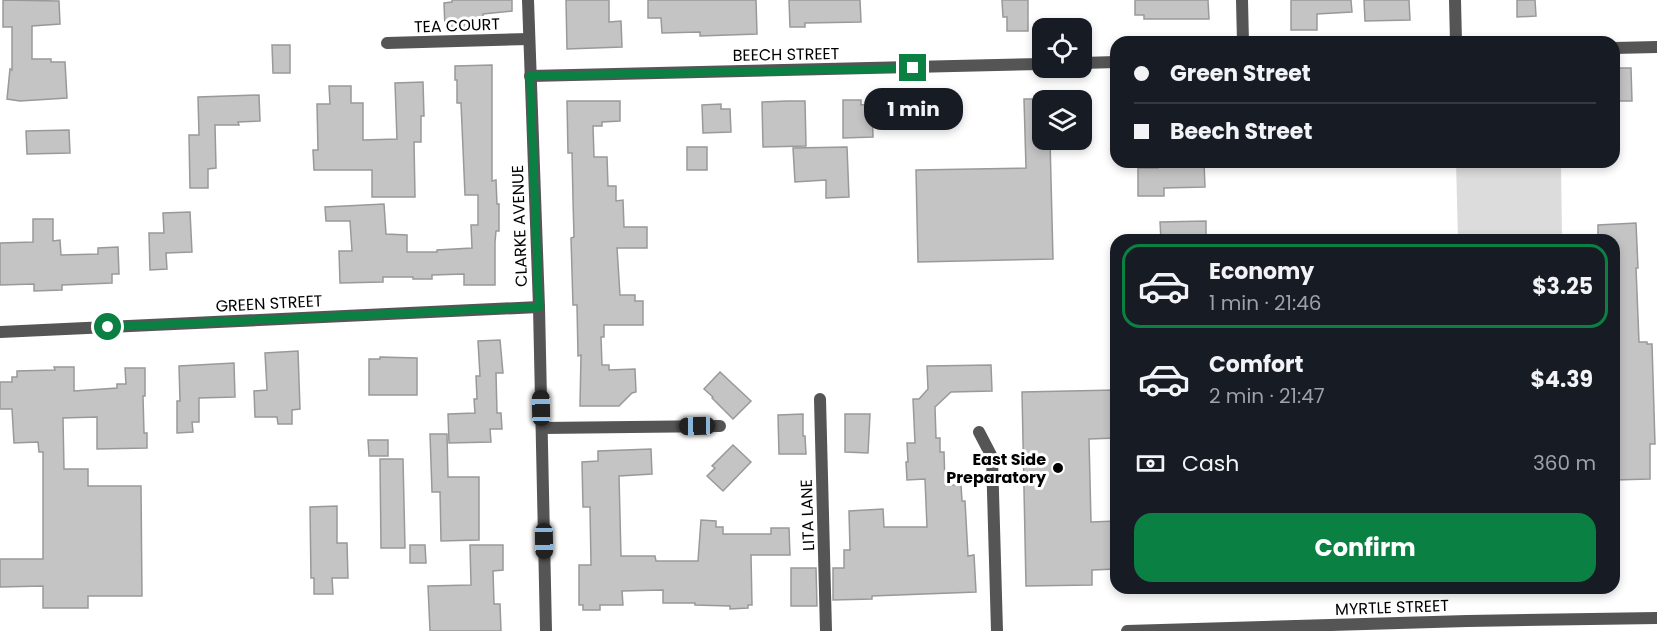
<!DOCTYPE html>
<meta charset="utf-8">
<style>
:root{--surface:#171b24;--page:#20242c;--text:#f1f3f6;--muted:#9ea1a6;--line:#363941;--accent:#0b8043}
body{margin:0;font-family:Poppins,sans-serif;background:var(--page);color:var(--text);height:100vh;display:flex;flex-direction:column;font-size:22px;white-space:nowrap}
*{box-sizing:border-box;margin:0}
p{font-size:20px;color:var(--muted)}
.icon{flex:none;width:33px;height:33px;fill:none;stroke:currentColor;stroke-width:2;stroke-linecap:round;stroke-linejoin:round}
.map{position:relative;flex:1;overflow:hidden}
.panel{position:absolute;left:1110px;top:234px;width:510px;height:360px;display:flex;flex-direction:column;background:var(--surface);border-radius:18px;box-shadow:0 3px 9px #0003}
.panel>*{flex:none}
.top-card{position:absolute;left:1110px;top:36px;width:510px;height:132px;border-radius:18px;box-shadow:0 3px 9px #0003;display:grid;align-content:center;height:132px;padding:0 24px;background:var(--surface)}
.controls{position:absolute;left:1032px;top:18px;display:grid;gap:12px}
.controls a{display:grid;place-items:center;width:60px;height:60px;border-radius:12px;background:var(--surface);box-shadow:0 3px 9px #0003;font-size:30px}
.end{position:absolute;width:27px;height:27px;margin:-14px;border:8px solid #0b8043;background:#fff;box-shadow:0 0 0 3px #fff}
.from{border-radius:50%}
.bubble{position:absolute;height:42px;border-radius:18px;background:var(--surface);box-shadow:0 3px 9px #0003;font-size:20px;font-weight:700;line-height:42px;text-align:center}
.car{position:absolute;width:18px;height:36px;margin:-18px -9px;border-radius:8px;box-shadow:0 0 4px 2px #0007;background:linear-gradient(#222 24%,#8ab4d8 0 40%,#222 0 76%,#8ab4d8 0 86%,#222 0)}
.top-card b{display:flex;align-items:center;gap:21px;height:57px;font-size:22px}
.top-card b+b{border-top:2px solid var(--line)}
.top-card i{width:15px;height:15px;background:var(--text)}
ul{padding:10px 0 0;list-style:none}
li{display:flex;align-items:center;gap:18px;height:84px;margin:0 12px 9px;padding:0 12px;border:3px solid transparent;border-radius:18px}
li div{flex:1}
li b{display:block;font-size:22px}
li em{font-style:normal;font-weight:700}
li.current{border-color:var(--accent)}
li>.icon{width:54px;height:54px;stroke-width:1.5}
.pay{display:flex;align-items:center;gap:15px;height:66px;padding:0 24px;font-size:22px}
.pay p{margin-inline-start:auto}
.action{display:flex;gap:12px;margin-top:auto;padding:12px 24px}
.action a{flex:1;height:69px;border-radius:18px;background:var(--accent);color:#fff;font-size:24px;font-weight:700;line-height:69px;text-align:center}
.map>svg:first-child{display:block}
.pitch{fill:#dcdcdc}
.building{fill:#c4c4c4;stroke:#999;stroke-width:1.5}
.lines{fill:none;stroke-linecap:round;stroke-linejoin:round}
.street{stroke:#555;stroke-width:12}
.route{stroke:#0b8043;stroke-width:8}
.poi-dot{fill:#000;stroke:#fff;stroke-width:2}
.labels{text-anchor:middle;stroke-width:6;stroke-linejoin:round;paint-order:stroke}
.street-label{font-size:16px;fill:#000;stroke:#fff}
.poi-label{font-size:16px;font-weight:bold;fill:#000;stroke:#fff;text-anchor:end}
</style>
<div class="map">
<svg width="1657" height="631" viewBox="0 0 1657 631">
<rect width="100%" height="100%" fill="#fff"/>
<polygon class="pitch" points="1456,162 1561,162 1562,240 1458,240"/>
<g class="building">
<polygon points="3,0 59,1 60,24 32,26 32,59 51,59 51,62 65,62 67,98 20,101 7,99 10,69 12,70 12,27 3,27"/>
<polygon points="452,0 512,0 512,11 483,14 483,24 464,24 464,27 445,28 444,3 452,2"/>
<polygon points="566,0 609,0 609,22 621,21 622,47 567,49"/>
<polygon points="648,0 756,0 757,34 700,36 700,32 662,33 661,18 648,18"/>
<polygon points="789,0 860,0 861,22 805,23 805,27 790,27"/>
<polygon points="1002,0 1028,0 1028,31 1007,31 1007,17 1003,17"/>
<polygon points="1135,0 1208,0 1209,19 1144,19 1144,15 1135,15"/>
<polygon points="1291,0 1351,0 1352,12 1317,14 1317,30 1291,30"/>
<polygon points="1364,0 1409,0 1410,20 1365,21"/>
<polygon points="1517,0 1535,0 1536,16 1517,17"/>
<polygon points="272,45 290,45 290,73 273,73"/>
<polygon points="492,65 492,181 496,180 497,204 499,204 499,231 496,231 495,242 495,285 464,285 464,274 432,275 432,279 413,279 413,277 383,277 383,282 340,283 339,251 352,251 350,221 326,221 325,207 384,204 386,234 407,235 407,252 437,252 437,250 472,248 471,225 478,225 478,195 465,195 461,103 457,103 457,80 455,80 455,66"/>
<polygon points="1614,68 1631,68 1632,101 1614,101"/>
<polygon points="423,82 424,116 421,116 421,142 414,142 415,197 372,197 372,170 314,170 313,150 318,150 317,104 330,104 329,86 351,86 351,103 363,103 363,140 397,139 395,83"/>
<polygon points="259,95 260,121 238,122 239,125 215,125 216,168 208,169 208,188 190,188 189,135 199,135 198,97"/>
<polygon points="1024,99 1042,99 1042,140 1050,140 1053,259 918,262 916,170 1026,168"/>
<polygon points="843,100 861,100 861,105 872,104 873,137 843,138"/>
<polygon points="567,101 620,101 620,121 602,122 602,126 593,126 594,157 607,157 608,186 616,186 616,201 623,200 624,227 647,227 647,248 617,248 620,295 635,295 635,301 643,301 643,325 604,325 604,337 601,337 602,365 609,365 609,370 635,369 636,392 632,393 619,406 580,406 581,355 578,356 577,305 573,305 571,238 574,237 573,200 572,153 568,153"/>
<polygon points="787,101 805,101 806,146 763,147 762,102"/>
<polygon points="721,104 721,109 730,109 731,132 703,133 702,105"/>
<polygon points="69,130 70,153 27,154 26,131"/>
<rect x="687" y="147" width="20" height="23"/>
<polygon points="847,147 849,197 826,198 826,180 795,182 793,148"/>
<polygon points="1158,162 1204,162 1205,187 1164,188 1164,196 1138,196 1138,168 1158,168"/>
<polygon points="190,212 192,252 166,253 167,269 150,270 149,233 164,233 163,213"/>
<polygon points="33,219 53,219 53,241 60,240 61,255 98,254 98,248 118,247 119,274 112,274 112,283 62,285 62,290 34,291 34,284 0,285 0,243 33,242"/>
<polygon points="1206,221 1206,240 1161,240 1160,222"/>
<polygon points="1636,223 1638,268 1636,268 1639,342 1647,342 1647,344 1652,344 1655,444 1650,444 1650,479 1614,480 1614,240 1598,240 1598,225"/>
<polygon points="500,340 503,373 496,373 497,413 501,413 502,429 490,429 491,442 449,443 448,414 475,413 474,399 477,399 476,376 480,376 478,341"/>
<polygon points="298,351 300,409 292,410 292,424 278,424 277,417 255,417 254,391 267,390 265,353"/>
<polygon points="380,357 417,358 417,395 369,395 369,359 380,359"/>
<polygon points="234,363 235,397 199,398 199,422 192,422 193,432 177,433 177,401 180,401 179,366"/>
<polygon points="991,365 992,391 951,392 935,407 936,438 940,438 940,452 944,452 945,485 961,485 962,501 965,501 968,556 974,555 976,592 872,596 872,599 833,600 833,568 844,568 844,550 850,550 849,511 883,509 884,527 927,527 925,479 907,480 906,462 908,462 907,443 915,443 913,399 919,399 928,389 927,366"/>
<polygon points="54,367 74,367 74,391 117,388 117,384 126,384 125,368 145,368 145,396 143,396 144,433 147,433 147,448 97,449 97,417 63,418 64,469 88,469 88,486 141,486 142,596 88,596 88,608 43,608 43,586 0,587 0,559 43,559 43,452 39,452 38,442 14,443 12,409 0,409 0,382 12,382 12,377 17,377 17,371 55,370"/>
<polygon points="720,372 751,401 733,419 712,398 713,397 704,389"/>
<polygon points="1116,390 1116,438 1089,439 1091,522 1116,521 1116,569 1092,570 1092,585 1026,586 1022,392"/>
<polygon points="803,414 803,436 805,436 806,454 779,454 778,415"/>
<polygon points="845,414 870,414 868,453 845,452"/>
<polygon points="430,434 447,434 448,477 479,477 479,540 441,541 440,492 432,492"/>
<polygon points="368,440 388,440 388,456 369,456"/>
<polygon points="733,445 751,462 723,491 707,476 715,468 712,466"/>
<polygon points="651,449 652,474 619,476 621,556 655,556 656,561 698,561 701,520 716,521 716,527 723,527 723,534 771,534 771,528 789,528 790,555 751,555 752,605 748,605 748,608 730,609 730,606 695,605 695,603 663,603 663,590 622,591 623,605 600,605 600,610 583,610 583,605 579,605 579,565 591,565 590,507 583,507 582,462 598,461 598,451"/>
<polygon points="380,459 403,459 405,548 381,548"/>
<polygon points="337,506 337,543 347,543 348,578 332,578 333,594 314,594 314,578 311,578 310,507"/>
<polygon points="410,545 425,545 426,563 410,563"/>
<polygon points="470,545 503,545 503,570 493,571 494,604 500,604 501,631 430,631 428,586 471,585"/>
<polygon points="791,568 816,568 817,606 791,606"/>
</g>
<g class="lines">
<g class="street">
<polyline points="528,0 539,307 546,631"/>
<polyline points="1242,0 1243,42"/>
<polyline points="1455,0 1456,42"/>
<polyline points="387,43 529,39"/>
<polyline points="1614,48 1657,47"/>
<polyline points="1082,63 1116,62"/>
<polyline points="530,76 1042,64"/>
<polyline points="0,332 539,307"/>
<polyline points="820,399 826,631"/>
<polyline points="542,428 720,426"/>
<polyline points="979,432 992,457 997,631"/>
<polyline points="1127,631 1467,621 1657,618"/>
</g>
</g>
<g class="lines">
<polyline class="route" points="108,327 539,307 530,76 913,68"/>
</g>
<circle class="poi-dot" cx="1058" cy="468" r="6"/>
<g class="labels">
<g class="street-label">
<text transform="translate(457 25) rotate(-2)" y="6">TEA COURT</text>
<text transform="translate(786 54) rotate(-1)" y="6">BEECH STREET</text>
<text transform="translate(519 226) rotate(-92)" y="6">CLARKE AVENUE</text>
<text transform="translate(269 303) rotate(-3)" y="6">GREEN STREET</text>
<text transform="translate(807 515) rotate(-92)" y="6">LITA LANE</text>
<text transform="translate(1392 607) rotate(-2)" y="6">MYRTLE STREET</text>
</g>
<g class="poi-label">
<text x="1046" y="465">East Side<tspan x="1046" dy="18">Preparatory</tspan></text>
</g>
</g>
</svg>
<div class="controls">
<a><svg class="icon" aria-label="locate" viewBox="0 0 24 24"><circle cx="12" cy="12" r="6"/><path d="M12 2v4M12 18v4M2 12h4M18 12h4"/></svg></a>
<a><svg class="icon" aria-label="layers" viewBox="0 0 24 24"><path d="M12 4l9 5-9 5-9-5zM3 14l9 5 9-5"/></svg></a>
</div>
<i class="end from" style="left:108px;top:327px"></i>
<i class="end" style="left:913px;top:68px"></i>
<div class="bubble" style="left:864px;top:88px;width:99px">1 min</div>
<i class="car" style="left:541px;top:408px;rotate:359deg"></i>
<i class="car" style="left:697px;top:426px;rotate:269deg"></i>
<i class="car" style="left:544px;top:541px;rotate:179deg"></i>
<div class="top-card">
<b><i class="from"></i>Green Street</b>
<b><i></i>Beech Street</b>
</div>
<section class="panel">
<ul>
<li class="current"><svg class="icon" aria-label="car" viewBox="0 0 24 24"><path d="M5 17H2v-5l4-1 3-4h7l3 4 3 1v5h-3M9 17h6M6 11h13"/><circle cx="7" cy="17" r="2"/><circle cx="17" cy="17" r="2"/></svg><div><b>Economy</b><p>1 min · 21:46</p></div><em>$3.25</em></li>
<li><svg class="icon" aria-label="car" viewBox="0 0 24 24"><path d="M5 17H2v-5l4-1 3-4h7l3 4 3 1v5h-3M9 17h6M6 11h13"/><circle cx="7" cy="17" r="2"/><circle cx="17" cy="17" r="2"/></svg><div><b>Comfort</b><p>2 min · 21:47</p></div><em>$4.39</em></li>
</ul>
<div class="pay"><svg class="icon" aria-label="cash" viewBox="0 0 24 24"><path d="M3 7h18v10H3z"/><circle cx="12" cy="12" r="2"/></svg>Cash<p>360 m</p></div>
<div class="action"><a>Confirm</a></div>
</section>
</div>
